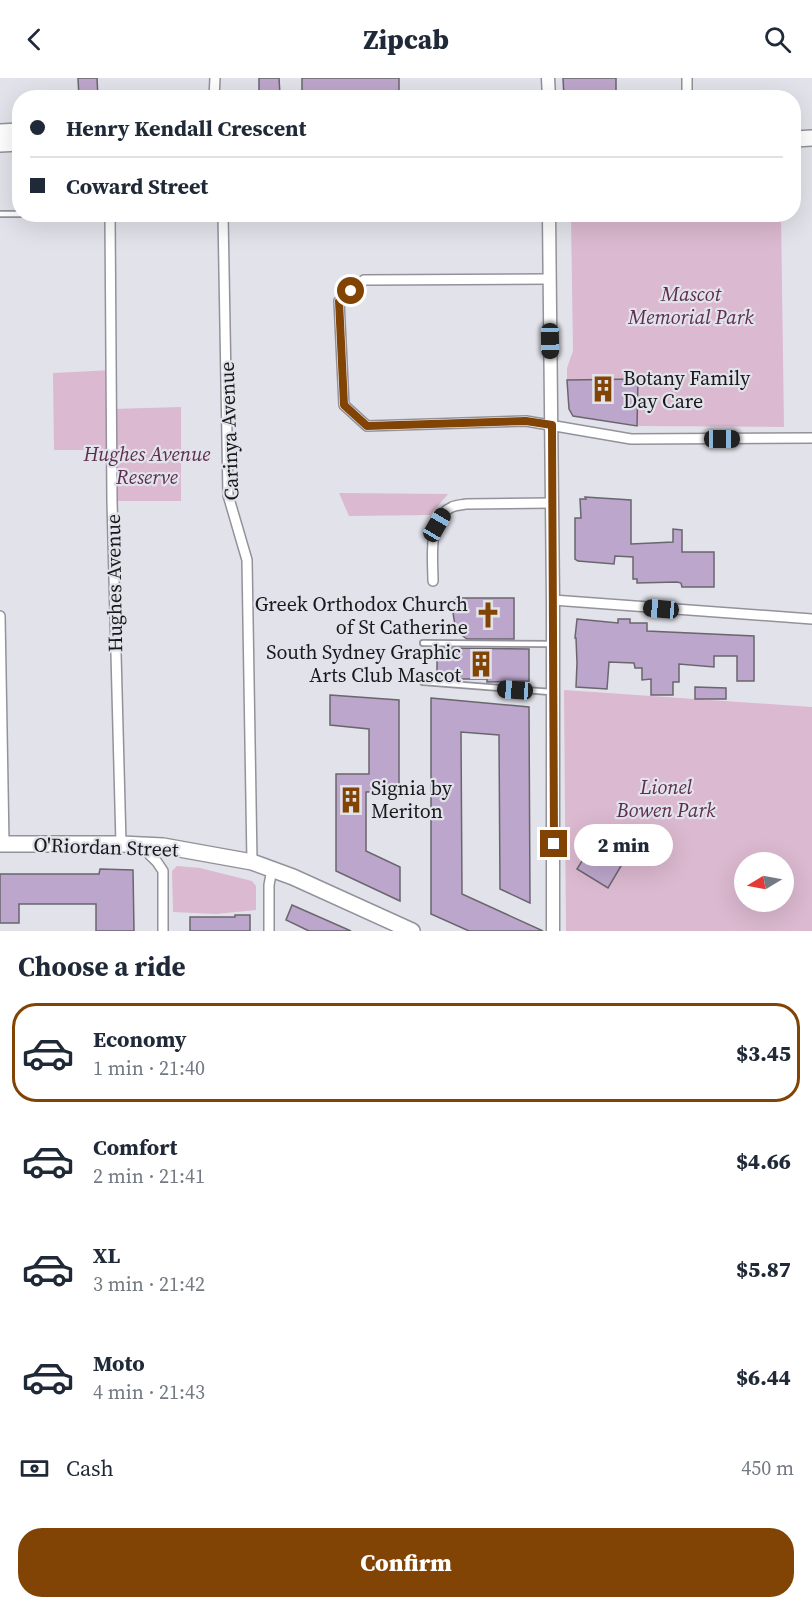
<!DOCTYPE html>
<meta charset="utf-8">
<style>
:root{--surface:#fff;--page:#f6f6f7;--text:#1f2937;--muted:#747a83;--line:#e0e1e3;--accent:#824404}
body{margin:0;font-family:"Source Serif 4",serif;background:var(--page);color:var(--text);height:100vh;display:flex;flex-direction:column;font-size:22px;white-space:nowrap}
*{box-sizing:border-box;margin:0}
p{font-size:20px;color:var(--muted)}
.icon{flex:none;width:33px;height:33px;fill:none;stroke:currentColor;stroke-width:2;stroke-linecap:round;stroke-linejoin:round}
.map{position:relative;height:853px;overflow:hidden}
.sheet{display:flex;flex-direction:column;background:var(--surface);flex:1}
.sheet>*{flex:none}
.hud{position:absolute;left:12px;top:12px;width:789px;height:132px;border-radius:24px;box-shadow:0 6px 24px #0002;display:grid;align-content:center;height:132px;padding:0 18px;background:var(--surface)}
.needle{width:39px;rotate:260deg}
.buttons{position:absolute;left:734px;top:774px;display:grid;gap:12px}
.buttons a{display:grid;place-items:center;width:60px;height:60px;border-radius:50%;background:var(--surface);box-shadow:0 6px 24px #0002;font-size:30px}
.end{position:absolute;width:27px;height:27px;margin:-14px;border:8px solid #824404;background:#fff;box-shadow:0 0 0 3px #fff}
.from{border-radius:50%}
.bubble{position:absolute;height:42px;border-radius:21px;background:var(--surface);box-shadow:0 6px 24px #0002;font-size:20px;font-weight:800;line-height:42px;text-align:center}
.car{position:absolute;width:18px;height:36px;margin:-18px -9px;border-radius:8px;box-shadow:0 0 4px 2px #0007;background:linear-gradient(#222 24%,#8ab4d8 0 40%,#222 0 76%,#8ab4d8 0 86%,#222 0)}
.hud b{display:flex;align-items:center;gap:21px;height:57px;font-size:22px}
.hud b+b{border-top:2px solid var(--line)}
.hud i{width:15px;height:15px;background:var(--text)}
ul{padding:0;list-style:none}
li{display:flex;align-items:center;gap:18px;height:99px;margin:0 12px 9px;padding:0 6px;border:3px solid transparent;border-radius:24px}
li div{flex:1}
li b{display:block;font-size:22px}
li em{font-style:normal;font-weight:800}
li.active{border-color:var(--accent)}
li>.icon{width:54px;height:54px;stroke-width:1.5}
h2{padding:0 18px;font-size:27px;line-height:72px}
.pay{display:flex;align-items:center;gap:15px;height:66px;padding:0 18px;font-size:22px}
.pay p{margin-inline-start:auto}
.cta{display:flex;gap:12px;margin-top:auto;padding:12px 18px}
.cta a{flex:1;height:69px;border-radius:24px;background:var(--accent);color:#fff;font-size:24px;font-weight:800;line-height:69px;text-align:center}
header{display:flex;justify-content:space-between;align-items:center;height:78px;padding:0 18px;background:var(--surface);font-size:27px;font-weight:800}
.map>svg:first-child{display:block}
.green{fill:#dbb9d0;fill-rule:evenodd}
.building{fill:#bda6cb;stroke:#6a666d;stroke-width:1.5}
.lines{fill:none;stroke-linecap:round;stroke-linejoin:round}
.service-casing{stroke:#93929b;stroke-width:8}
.minor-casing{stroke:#93929b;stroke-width:12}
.tertiary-casing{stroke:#93929b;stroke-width:15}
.primary-casing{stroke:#93929b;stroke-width:18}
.service{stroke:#fff;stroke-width:4.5}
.minor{stroke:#fff;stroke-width:9}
.tertiary{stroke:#fff;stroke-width:12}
.primary{stroke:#fff;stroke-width:15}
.route{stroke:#824404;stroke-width:8}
.labels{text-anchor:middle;stroke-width:4.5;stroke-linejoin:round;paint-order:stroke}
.park-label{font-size:20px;font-style:italic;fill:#5d2c4f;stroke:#e2e2ea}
.poi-label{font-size:20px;fill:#19191c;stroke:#e2e2ea;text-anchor:start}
.street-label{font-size:20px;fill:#19191c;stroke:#e2e2ea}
</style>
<header><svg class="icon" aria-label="back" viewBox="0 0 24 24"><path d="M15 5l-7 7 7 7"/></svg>Zipcab<svg class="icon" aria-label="search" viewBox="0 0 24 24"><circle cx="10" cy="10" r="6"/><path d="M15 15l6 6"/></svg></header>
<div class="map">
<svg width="812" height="853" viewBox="0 0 812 853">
<rect width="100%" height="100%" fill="#e2e2ea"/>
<g class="green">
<polygon points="571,137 781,137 784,349 637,348 638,301 567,302 567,290 573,273"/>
<polygon points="112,292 112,331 181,329 181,423 112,423 112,372 54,372 53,295"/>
<polygon points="339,415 448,416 430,437 349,438"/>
<path d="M564,612L812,629V853H566ZM744,784H783V824H744Z"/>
<polygon points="177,788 200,790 252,803 256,808 256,832 216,836 173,834 172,793"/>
</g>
<g class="building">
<polygon points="78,0 97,0 98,20 79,20"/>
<polygon points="259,0 279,0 280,17 259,17"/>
<polygon points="302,0 399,0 399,12 391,20 310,20 302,12"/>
<polygon points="563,0 616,0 616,20 564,20"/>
<polygon points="638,301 637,348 573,338 569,331 567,302"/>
<polygon points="585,419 631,422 631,466 673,464 673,451 682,452 682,474 714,474 714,509 682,509 681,505 677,504 637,505 637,501 633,501 633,479 615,478 614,486 578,483 575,481 575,440 581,440 580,421 586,421"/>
<polygon points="456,520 514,520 514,561 467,561 456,553 453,535 456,530 454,524"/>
<polygon points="577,541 618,545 618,541 630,541 630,545 647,545 647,553 754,558 754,603 737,603 737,578 714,578 714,589 679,586 679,604 673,604 673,617 651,617 651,601 642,602 642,590 635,590 634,585 609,584 607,611 576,609 577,585 576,560 575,560"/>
<polygon points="437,570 529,571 529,603 487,604 487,601 437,601"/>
<polygon points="695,609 726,610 726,621 695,621"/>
<polygon points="330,617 399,622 399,713 366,714 366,773 400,789 400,823 336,793 336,696 369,696 369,651 330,647"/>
<polygon points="431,620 529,629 530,825 500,811 499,657 461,654 462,816 543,853 469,853 431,836"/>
<polygon points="590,770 621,788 608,810 577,791"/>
<polygon points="100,791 133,792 134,853 96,853 96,826 19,826 19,845 0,845 0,796 99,796"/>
<polygon points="292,827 351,853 309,853 286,842"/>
<polygon points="235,837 250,837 250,853 190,853 190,839 235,839"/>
</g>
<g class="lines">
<g class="service-casing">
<g id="service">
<polyline points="0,136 20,136"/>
<polyline points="53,136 121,136"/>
<polyline points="423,565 552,566"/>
<polyline points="423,604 551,614"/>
</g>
</g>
<g class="minor-casing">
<g id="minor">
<polyline points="687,0 687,20"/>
<polyline points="214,20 215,0"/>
<polyline points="110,136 112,423 121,766"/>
<polyline points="223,136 228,417 247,482 252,784"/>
<polyline points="549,201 364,202 339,223 344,327 367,348 526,343 631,361 812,360"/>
<path d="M433,503C433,481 427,440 452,429C456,427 462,427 466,426L552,425"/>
<polyline points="553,522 812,541"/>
<polyline points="0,538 4,766"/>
<polyline points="141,768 157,784 163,793 163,853"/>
<polyline points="269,853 269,807 272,791"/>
</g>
</g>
<g class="tertiary-casing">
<g id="tertiary">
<polyline points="548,0 549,20"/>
<polyline points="549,136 553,522 553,853"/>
</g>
</g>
<g class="primary-casing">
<g id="primary">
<polyline points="0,54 20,53"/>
<polyline points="794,61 812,60"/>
<polyline points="0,66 20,65"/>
<polyline points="0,766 121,766 163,768 252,784 293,799 412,853"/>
</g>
</g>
<use href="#service" class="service"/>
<use href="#minor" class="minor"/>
<use href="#tertiary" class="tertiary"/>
<use href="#primary" class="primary"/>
</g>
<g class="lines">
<polyline class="route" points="351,213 339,223 344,327 367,348 526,343 552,347 554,766"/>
</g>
<defs>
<g id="building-bare" transform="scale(2.07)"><path d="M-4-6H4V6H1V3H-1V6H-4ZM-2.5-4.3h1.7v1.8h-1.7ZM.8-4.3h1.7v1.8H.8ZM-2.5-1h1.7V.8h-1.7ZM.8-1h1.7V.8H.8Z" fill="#824404" stroke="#e2e2ea" stroke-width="2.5" paint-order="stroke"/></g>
<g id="church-bare" transform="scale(2.07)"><path d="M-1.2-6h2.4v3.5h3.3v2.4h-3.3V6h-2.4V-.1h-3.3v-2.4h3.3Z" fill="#824404" stroke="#e2e2ea" stroke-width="2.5" paint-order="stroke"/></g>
</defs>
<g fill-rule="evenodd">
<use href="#building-bare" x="603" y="311"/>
<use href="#church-bare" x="488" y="537"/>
<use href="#building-bare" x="481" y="586"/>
<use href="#building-bare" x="351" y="722"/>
</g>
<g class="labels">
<g class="park-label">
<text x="691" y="223">Mascot<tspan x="691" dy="23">Memorial Park</tspan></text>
<text x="147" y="383">Hughes Avenue<tspan x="147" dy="23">Reserve</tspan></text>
<text x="666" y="716">Lionel<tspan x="666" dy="23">Bowen Park</tspan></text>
</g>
<g class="poi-label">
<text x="623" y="307">Botany Family<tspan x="623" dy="23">Day Care</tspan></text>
<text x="468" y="533" text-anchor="end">Greek Orthodox Church<tspan x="468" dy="23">of St Catherine</tspan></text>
<text x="461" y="581" text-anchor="end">South Sydney Graphic<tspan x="461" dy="23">Arts Club Mascot</tspan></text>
<text x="371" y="717">Signia by<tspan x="371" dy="23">Meriton</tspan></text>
</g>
<g class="street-label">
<text transform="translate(229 353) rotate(-92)" y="7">Carinya Avenue</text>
<text transform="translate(114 505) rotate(-91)" y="7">Hughes Avenue</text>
<text transform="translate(106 769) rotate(2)" y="7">O'Riordan Street</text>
</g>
</g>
</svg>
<div class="buttons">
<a><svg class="needle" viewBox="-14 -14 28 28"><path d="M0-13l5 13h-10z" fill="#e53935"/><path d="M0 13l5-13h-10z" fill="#747a83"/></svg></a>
</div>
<i class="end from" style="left:351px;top:213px"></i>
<i class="end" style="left:554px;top:766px"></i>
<div class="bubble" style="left:574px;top:746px;width:99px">2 min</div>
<i class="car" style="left:550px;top:263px;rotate:179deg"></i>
<i class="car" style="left:722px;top:361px;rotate:90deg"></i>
<i class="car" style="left:437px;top:447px;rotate:30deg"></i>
<i class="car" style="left:661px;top:531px;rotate:275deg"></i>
<i class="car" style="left:515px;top:612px;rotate:274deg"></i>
<div class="hud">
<b><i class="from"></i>Henry Kendall Crescent</b>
<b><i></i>Coward Street</b>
</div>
</div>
<section class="sheet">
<h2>Choose a ride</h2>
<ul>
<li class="active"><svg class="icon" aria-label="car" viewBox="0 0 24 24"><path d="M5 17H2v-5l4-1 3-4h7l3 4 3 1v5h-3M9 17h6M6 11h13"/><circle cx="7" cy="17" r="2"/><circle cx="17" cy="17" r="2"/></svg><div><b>Economy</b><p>1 min · 21:40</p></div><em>$3.45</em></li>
<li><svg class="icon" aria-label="car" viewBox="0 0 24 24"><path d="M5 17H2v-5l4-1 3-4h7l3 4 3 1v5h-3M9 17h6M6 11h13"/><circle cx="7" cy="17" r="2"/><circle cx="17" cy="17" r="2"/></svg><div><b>Comfort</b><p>2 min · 21:41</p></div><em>$4.66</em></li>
<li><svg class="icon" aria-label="car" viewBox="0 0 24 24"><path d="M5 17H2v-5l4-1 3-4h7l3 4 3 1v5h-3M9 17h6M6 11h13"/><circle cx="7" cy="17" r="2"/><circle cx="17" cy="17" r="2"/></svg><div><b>XL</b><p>3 min · 21:42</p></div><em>$5.87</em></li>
<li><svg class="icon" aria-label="car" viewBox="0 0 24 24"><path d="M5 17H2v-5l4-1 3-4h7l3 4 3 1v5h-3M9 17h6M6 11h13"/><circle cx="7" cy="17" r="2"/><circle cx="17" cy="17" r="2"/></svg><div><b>Moto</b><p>4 min · 21:43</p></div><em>$6.44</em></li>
</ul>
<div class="pay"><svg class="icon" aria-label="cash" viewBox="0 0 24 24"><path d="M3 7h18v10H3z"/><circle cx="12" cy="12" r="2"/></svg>Cash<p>450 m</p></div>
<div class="cta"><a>Confirm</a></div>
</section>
